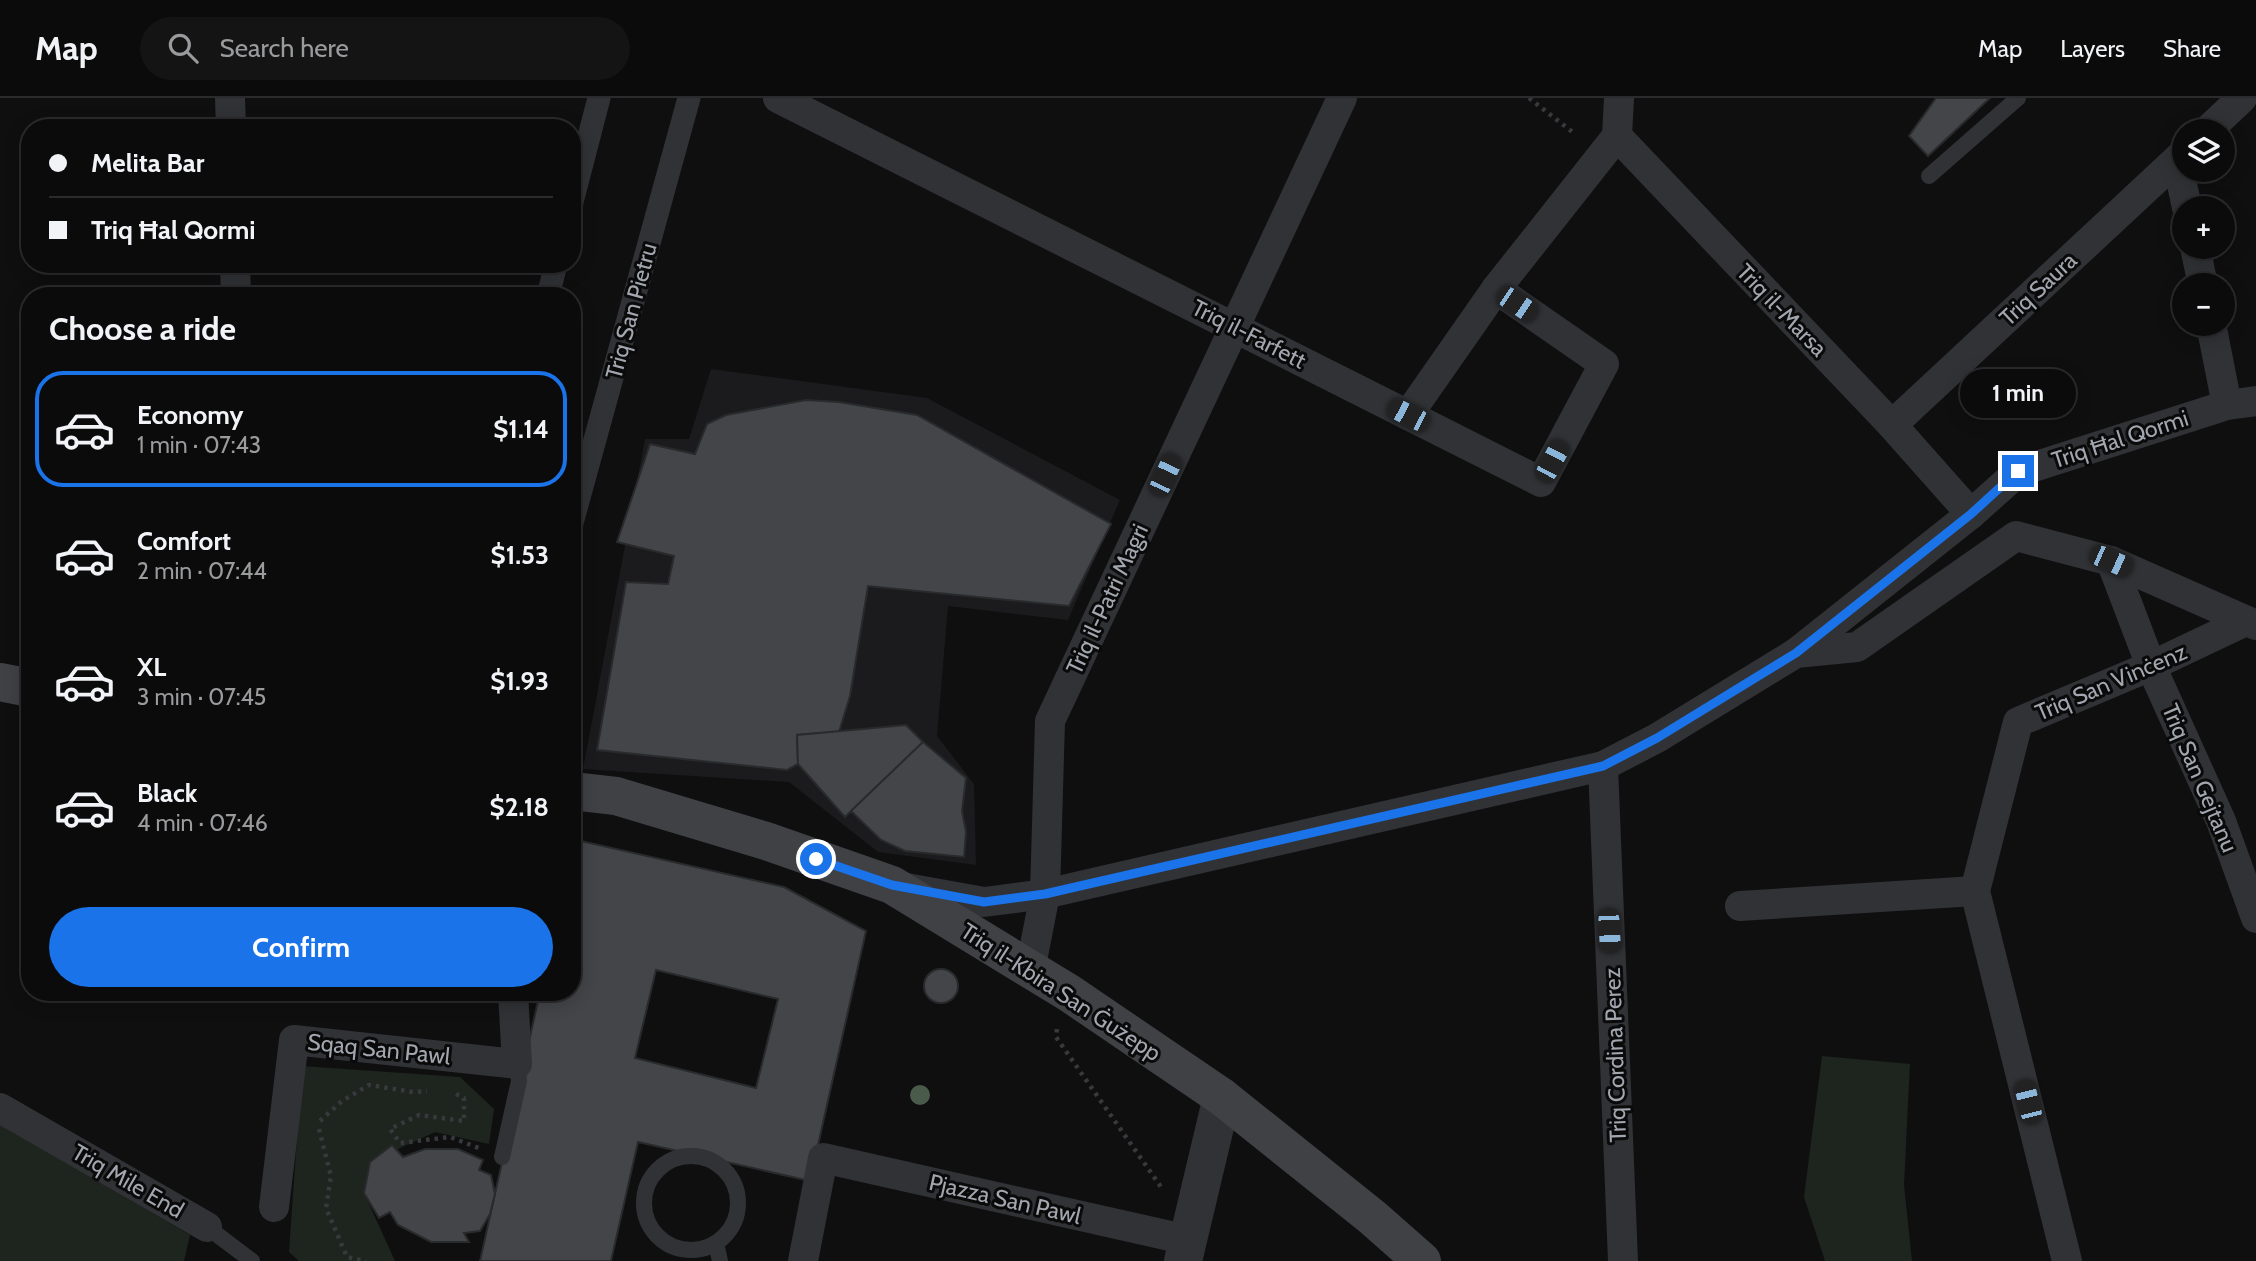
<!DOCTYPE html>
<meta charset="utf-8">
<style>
:root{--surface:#0b0b0c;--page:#141415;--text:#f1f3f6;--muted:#9a9b9d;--line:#2b2b2d;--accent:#1a73e8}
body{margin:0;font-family:Cabin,sans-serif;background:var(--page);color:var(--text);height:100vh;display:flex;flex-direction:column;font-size:26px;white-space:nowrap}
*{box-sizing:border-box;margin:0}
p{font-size:23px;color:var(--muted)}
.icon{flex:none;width:38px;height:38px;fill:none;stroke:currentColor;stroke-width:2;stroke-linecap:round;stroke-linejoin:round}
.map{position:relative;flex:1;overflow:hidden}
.sheet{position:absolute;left:21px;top:189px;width:560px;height:714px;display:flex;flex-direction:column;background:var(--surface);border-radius:28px;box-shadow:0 4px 18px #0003,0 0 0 2px var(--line)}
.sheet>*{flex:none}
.guide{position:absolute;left:21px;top:21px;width:560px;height:154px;border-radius:28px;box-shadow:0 4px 18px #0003,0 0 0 2px var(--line);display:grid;align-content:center;height:154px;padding:0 28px;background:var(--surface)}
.tools{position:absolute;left:2172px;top:21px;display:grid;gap:14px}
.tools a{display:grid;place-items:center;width:63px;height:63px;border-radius:50%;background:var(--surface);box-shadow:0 4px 18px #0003,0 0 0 2px var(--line);font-size:35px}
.end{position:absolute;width:32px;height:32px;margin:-16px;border:9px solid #1a73e8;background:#fff;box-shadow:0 0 0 4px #fff}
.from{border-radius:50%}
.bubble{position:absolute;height:49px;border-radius:24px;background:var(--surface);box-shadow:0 4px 18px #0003,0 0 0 2px var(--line);font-size:23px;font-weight:700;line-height:49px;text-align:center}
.car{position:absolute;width:21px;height:42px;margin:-21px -10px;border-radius:9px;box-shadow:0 0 5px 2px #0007;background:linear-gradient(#222 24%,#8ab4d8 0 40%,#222 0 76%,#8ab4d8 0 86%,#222 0)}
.guide b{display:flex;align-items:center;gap:24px;height:66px;font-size:26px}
.guide b+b{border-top:2px solid var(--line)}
.guide i{width:18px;height:18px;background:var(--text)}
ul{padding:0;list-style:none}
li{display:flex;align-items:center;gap:21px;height:116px;margin:0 14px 10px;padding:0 14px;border:4px solid transparent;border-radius:28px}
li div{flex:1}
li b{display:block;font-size:26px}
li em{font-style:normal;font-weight:700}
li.current{border-color:var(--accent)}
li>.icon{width:63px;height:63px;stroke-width:1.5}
h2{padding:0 28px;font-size:32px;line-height:84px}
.primary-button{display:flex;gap:14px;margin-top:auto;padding:14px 28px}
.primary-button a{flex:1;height:80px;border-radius:42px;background:var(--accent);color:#fff;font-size:28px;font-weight:700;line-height:80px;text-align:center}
header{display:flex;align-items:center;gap:42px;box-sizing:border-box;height:98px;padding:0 35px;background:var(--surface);border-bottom:2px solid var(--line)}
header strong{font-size:33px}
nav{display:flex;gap:38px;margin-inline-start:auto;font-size:24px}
.search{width:490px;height:63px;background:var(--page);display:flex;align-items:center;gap:18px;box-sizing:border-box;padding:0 24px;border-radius:38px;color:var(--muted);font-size:26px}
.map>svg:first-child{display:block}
.built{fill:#1b1b1d}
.green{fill:#1e241e}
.building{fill:#434548;stroke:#292a2c;stroke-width:2;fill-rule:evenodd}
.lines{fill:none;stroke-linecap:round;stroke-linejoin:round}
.path{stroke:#37393c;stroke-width:4.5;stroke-dasharray:3.5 5;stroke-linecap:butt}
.service{stroke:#313235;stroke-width:16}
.pedestrian{stroke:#313235;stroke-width:23}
.minor{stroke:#313235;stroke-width:30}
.tertiary{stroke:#313235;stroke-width:38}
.secondary{stroke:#3f4144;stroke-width:38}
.tree{fill:#4b5b4b}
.route{stroke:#1a73e8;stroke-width:9}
.labels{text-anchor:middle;stroke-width:6;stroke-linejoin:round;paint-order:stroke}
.street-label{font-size:23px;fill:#a2a7af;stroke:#0a0a0b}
</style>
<header>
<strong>Map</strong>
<div class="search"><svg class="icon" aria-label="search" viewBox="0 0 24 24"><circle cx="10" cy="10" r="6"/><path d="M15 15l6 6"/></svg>Search here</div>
<nav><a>Map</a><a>Layers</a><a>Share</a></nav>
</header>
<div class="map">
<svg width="2256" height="1163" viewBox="0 0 2256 1163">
<rect width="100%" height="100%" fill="#0f0f10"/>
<polygon class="built" points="711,271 927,300 1120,402 1068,522 948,508 937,638 974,686 976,767 878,754 789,684 583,671 645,341 689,341"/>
<g class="green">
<polygon points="1822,958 1910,966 1904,1087 1912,1163 1825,1163 1804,1099"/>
<polygon points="302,968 460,979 494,1011 489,1046 435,1034 370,1064 364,1095 395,1163 299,1163 289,1154"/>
<polygon points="0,1026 190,1137 184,1163 0,1163"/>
</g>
<g class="building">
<polygon points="1936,0 1990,0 1928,58 1909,38"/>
<polygon points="806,302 839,304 917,317 1111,426 1069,508 868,488 850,598 839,634 797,637 798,666 787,672 597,652 626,484 668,486 674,458 617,444 650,346 695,356 707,326 726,317"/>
<polygon points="906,627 923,644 845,719 798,666 797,637"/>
<polygon points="923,644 966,680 962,713 966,734 964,759 905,753 881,742 851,713"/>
<path d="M572,741L784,789L866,833L810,1083L638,1044L611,1163H480L540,894H572ZM656,872L778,901L756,990L635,960Z"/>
<circle cx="941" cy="888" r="17"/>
<polygon points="392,1047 403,1059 425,1051 458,1051 483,1062 479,1072 491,1077 495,1096 490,1116 480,1133 464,1135 469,1144 431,1144 398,1127 390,1114 379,1120 364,1095 370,1064"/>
</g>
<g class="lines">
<g class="path">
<polyline points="1529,0 1575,36"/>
<polyline points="1057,931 1056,939 1161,1089"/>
<polyline points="456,996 464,1000 464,1023 419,1017 390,1031 400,1045 450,1039 479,1050"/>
<polyline points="320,1023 342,1003 369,987 413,994 427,993"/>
<polyline points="319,1031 331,1078 326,1110 347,1159 366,1163"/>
</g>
<g class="service">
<polyline points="1929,78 2018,0"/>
<circle cx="691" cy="1105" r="47"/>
<polyline points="502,1059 519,983 517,966"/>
<polyline points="207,1129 252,1163"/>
<polyline points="716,1145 720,1163"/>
</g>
<g class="pedestrian">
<polyline points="572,104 599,0"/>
<polyline points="548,198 556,166"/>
<polyline points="572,425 689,0"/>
</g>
<g class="minor">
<polyline points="230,0 231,30"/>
<polyline points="778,0 1408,317 1496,191 1617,38"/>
<polyline points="1619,0 1617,38 1892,327 1971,416"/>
<polyline points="2207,33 2242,0"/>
<polyline points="2177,62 2187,110"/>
<polyline points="2195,149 2203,187"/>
<polyline points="235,166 236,198"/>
<polyline points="2211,226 2227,307"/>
<polyline points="1408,317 1541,384 1604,266 1496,191"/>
<polyline points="1892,327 2184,55"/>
<polyline points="2111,463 2151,568 2221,723 2256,820"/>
<polyline points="1796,555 1857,549 2016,438 2111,463 2256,527"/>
<polyline points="1603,668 1623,1163"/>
<polyline points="906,790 984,804 1045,796 1603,668 1657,640 1796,555 1971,416 2018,374 2227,307 2256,303"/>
<polyline points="1740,808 1975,793"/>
<polyline points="1030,873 1045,796 1050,623 1342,0"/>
<polyline points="0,1010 207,1129"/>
<polyline points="274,1109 294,942 517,966 513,894"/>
<polyline points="803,1163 823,1060 1188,1142"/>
<polyline points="2067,1163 1975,793 2018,624 2151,568 2246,523"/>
</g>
<polyline class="tertiary" points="1183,1163 1222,999"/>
<g class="secondary">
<polyline points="0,584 30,590"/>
<polyline points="572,693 616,698 766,743 892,787 1069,895 1222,999 1372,1119 1422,1163"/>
</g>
</g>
<circle class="tree" cx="920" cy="997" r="10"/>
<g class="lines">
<polyline class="route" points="816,761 892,787 984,804 1045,796 1603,668 1657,640 1796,555 1971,416 2018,373"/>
</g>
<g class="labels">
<g class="street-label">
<text transform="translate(2038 191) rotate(-43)" y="8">Triq Saura</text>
<text transform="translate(1782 212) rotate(46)" y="8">Triq il-Marsa</text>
<text transform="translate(631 213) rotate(-75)" y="8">Triq San Pietru</text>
<text transform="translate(1249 236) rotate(27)" y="8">Triq il-Farfett</text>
<text transform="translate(2120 341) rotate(-18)" y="8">Triq Ħal Qormi</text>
<text transform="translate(1107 501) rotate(-65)" y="8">Triq il-Patri Magri</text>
<text transform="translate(2111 584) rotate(-23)" y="8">Triq San Vinċenz</text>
<text transform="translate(2200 680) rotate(67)" y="8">Triq San Gejtanu</text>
<text transform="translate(1061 894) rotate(33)" y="8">Triq il-Kbira San Ġużepp</text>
<text transform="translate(379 951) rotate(6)" y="8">Sqaq San Pawl</text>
<text transform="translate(1615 957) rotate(-92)" y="8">Triq Cordina Perez</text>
<text transform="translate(128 1083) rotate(30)" y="8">Triq Mile End</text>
<text transform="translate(1005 1101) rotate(13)" y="8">Pjazza San Pawl</text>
</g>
</g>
</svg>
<div class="tools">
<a><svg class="icon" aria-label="layers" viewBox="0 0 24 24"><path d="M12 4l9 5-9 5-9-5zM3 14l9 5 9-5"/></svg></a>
<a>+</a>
<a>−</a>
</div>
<i class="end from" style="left:816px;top:761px"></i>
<i class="end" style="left:2018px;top:373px"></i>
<div class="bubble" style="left:1960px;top:271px;width:116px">1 min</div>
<i class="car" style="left:1517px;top:206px;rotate:124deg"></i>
<i class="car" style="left:1408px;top:317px;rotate:297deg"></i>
<i class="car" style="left:1552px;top:363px;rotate:28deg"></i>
<i class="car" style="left:1165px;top:377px;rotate:25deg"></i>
<i class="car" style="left:2111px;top:463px;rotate:114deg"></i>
<i class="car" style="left:1609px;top:833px;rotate:177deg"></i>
<i class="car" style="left:2028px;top:1004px;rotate:346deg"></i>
<div class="guide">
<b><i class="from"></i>Melita Bar</b>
<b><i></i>Triq Ħal Qormi</b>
</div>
<section class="sheet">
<h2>Choose a ride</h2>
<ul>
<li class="current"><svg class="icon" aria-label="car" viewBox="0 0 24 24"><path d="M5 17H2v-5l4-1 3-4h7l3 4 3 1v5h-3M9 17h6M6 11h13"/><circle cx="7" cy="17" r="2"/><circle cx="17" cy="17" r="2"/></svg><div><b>Economy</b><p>1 min · 07:43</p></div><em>$1.14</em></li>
<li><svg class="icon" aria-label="car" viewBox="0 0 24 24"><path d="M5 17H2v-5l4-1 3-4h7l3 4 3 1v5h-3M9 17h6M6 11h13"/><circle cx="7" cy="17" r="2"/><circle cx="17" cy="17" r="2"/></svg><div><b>Comfort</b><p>2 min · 07:44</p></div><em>$1.53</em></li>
<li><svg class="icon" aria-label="car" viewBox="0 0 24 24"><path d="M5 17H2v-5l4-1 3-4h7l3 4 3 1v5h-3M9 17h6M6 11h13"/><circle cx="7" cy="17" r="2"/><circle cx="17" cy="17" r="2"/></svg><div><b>XL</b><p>3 min · 07:45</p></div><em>$1.93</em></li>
<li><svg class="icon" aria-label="car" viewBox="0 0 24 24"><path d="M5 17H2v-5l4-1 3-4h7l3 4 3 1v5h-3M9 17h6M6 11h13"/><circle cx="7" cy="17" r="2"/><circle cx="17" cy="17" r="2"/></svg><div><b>Black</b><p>4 min · 07:46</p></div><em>$2.18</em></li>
</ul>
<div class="primary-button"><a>Confirm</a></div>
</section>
</div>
